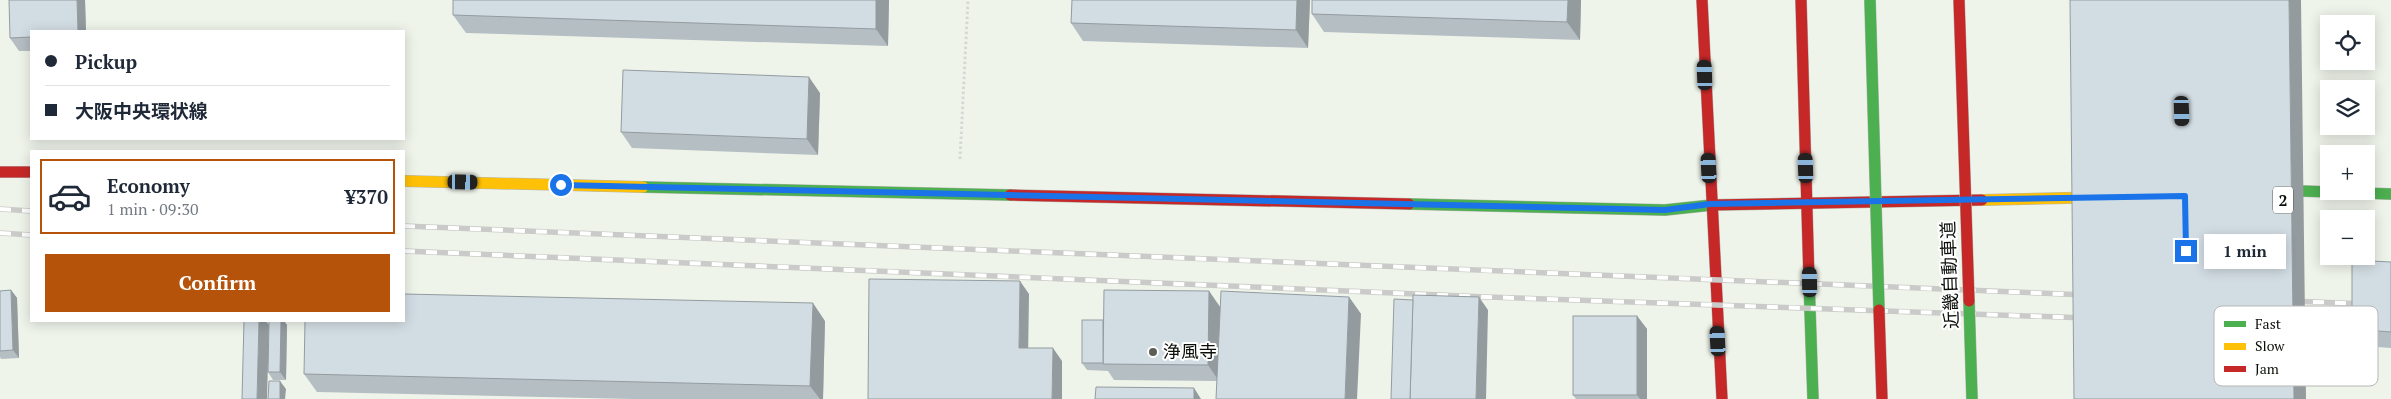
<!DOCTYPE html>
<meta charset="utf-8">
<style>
:root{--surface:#fff;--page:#f2f2f3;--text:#1f2937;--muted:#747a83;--line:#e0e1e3;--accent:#b45309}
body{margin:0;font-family:"PT Serif","Noto Sans JP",serif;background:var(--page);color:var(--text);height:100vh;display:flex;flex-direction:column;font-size:19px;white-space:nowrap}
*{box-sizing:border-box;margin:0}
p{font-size:16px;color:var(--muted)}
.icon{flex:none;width:28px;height:28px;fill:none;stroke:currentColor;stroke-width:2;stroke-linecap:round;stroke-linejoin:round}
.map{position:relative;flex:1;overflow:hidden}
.details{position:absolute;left:30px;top:150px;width:375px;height:172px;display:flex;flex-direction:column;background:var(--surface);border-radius:0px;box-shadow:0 2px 12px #0003}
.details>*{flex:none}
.banner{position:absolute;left:30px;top:30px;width:375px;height:110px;border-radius:0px;box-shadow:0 2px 12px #0003;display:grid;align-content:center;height:110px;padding:0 15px;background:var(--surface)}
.fabs{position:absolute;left:2320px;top:15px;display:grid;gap:10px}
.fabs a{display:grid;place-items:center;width:55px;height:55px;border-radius:0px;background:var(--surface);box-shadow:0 2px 12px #0003;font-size:25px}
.end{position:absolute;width:22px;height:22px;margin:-11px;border:6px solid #1a73e8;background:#fff;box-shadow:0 0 0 2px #fff}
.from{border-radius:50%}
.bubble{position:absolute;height:35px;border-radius:0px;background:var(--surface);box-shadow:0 2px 12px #0003;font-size:16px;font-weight:700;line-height:35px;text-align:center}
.car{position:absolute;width:15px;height:30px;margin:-15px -8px;border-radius:6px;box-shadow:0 0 4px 1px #0007;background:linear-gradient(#222 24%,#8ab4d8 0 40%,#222 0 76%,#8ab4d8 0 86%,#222 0)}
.banner b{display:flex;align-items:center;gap:18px;height:48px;font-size:19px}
.banner b+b{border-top:1px solid var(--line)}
.banner i{width:12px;height:12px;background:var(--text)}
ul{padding:9px 0 0;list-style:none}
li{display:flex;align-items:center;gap:15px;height:75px;margin:0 10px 8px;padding:0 5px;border:2px solid transparent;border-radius:0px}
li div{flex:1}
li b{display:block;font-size:19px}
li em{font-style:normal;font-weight:700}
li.selected{border-color:var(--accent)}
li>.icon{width:45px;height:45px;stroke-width:1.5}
.primary-button{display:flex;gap:10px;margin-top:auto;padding:10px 15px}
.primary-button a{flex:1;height:58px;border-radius:0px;background:var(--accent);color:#fff;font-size:20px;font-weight:700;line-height:58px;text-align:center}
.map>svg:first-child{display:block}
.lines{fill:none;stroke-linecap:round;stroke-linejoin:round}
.fast-casing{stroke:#b1b5ae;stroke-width:12}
.slow-casing{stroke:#b1b5ae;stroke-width:12}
.jam-casing{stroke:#b1b5ae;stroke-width:12}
.path{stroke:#d6d7d5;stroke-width:3;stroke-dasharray:2.5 2.5;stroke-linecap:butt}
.fast{stroke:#4caf50;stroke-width:11}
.slow{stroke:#ffc107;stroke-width:11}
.jam{stroke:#c62828;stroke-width:11}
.rail-casing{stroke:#cacbc8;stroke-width:5.5}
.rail{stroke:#fff;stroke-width:4;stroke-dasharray:11;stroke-linecap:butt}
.fast-bridge-casing{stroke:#b1b5ae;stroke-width:12;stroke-linecap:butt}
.jam-bridge-casing{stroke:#b1b5ae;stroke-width:12;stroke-linecap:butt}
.fast-bridge{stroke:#4caf50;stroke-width:11}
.jam-bridge{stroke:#c62828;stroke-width:11}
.wall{fill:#b5bec3}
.shaded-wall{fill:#939b9f}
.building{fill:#d2dde3;stroke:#939b9f}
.route{stroke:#1a73e8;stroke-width:6}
.poi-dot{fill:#5b5f58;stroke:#fff;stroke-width:2}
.labels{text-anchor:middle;stroke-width:4;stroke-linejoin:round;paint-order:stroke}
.shield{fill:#fff;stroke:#555753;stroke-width:1}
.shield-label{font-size:16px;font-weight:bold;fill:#0c0f09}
.street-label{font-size:18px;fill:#0c0f09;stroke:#fff}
.poi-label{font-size:18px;fill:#0c0f09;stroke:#fff;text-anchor:start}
.key{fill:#fff;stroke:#b6b7b5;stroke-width:1}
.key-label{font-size:14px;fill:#0c0f09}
</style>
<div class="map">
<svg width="2391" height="399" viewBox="0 0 2391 399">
<rect width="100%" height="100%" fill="#eff4eb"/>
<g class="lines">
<g class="fast-casing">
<g id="fast">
<polyline points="643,187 1010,195"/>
<polyline points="2267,190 2391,194"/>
<polyline points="1409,204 1665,210 1712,205"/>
<polyline points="1809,280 1813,399"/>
</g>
</g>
<g class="slow-casing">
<g id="slow">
<polyline points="404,181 643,187"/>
<polyline points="1982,200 2109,197"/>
</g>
</g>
<g class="jam-casing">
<g id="jam">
<polyline points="1702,0 1722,399"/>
<polyline points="1801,0 1809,280"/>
<polyline points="0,172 31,172"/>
<polyline points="1010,195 1409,204"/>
<polyline points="1712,205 1982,200"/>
</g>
</g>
<polyline class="path" points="960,159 968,0"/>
<use href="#fast" class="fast"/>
<use href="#slow" class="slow"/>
<use href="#jam" class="jam"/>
<g class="rail-casing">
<g id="rail">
<polyline points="0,209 31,211"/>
<polyline points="404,226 2086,295"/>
<polyline points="0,233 31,235"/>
<polyline points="404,251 1487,297 2087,318"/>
<polyline points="2291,301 2391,305"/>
<polyline points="2290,326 2391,330"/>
</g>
</g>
<use href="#rail" class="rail"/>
<g class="fast-bridge-casing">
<g id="fast-bridge">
<polyline points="1870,0 1879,310"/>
<polyline points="1969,301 1972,399"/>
</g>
</g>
<g class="jam-bridge-casing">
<g id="jam-bridge">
<polyline points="1959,0 1969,301"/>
<polyline points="1879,310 1882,399"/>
</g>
</g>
<use href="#fast-bridge" class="fast-bridge"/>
<use href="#jam-bridge" class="jam-bridge"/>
</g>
<g class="wall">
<polygon points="85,0 86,31 31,31 31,51 19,51 10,38"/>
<polygon points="889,0 888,46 466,33 453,15"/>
<polygon points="1072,0 1310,0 1308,48 1083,41 1071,23"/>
<polygon points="1581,0 1580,40 1324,32 1312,14"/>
<polygon points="820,93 818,155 632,148 621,132"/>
<polygon points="2391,262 2391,348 2363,346 2352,329"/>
<polygon points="11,290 17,298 19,358 1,359 0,357 0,291"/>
<polygon points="1209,291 1220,307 1349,297 1361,314 1217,381 1114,380 1108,371 1087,370 1082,363 1103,320"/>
<polygon points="1637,316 1647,329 1647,399 1576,399 1573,395"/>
<polygon points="269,321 284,321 287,325 286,380 273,380 268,372"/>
<polygon points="825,321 823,399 632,399 317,392 304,374"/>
</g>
<g class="shaded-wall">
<polygon points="77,0 85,0 86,31 78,31"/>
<polygon points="876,0 889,0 888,46 876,29"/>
<polygon points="1297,0 1310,0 1308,48 1296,30"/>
<polygon points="1568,0 1581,0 1580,40 1567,22"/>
<polygon points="2289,0 2301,0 2306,399 2294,399"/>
<polygon points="809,77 820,93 818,155 807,139"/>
<polygon points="1020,281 1029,294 1028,361 1019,348"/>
<polygon points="11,290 17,298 19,358 13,350"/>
<polygon points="1209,291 1220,307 1219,381 1208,365"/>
<polygon points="1349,297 1361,314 1357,399 1345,399"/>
<polygon points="1479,297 1488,310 1486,399 1476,399"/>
<polygon points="813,303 825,321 823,399 820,399 810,386"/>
<polygon points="1637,316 1647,329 1647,399 1640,399 1637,395"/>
<polygon points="259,321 266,321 269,325 267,399 257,399"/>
<polygon points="281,321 284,321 287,325 286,380 280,372"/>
<polygon points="1053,348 1062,361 1062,399 1052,399"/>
<polygon points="280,381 286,389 285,399 280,399"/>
<polygon points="1194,388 1201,399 1194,399"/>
</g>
<g class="building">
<polygon points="9,0 77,0 78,31 31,31 31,37 10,38"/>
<polygon points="453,0 876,0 876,29 453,15"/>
<polygon points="1072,0 1297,0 1296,30 1071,23"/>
<polygon points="1312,0 1568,0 1567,22 1312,14"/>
<polygon points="2070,0 2289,0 2294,399 2074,399"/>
<polygon points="623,70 809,77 807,139 621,132"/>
<polygon points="2352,260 2391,262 2391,332 2352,329"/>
<polygon points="869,279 1020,281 1019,348 1053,348 1052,399 868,399"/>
<polygon points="11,290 13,350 0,351 0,291"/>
<polygon points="1104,290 1209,291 1208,365 1103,364"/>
<polygon points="1221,291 1349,297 1345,399 1216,399"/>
<polygon points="404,294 813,303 810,386 304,374 305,321 404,321"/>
<polygon points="1413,295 1479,297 1476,399 1410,399"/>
<polygon points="1394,299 1413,300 1410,399 1391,399"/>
<rect x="1573" y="316" width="64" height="79"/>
<rect x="1082" y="320" width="21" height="43"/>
<polygon points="244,321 259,321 257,399 242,399"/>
<polygon points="269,321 281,321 280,372 268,372"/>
<polygon points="269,381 280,381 280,399 268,399"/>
<polygon points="1096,387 1194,388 1194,399 1095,399"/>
</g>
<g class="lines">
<polyline class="route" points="561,185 1665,210 1710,204 2185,196 2186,251"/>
</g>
<circle class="poi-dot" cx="1153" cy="352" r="5"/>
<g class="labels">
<rect class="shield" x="2273" y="186.5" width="20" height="27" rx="4"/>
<g class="shield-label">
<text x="2283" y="206">2</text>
</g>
<g class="street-label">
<text transform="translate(1950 275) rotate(-92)" y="6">近畿自動車道</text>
</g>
<g class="poi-label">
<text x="1163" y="358">浄風寺</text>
</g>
</g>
<rect x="2214" y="306" width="164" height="80" rx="8" class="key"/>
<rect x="2224" y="321" width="22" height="6" fill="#4caf50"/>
<rect x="2224" y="343" width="22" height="7" fill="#ffc107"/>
<rect x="2224" y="366" width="22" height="6" fill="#c62828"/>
<g class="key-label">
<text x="2255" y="329">Fast</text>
<text x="2255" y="351">Slow</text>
<text x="2255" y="374">Jam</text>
</g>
</svg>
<div class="fabs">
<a><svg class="icon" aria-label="locate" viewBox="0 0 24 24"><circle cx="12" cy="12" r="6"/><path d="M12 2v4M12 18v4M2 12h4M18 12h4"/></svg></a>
<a><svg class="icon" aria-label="layers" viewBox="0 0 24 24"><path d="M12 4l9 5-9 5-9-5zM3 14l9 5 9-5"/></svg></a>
<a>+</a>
<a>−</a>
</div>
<i class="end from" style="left:561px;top:185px"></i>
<i class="end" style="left:2186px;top:251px"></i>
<div class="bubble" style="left:2204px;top:234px;width:82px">1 min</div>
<i class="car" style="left:1705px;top:75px;rotate:358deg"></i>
<i class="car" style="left:2182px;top:111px;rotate:178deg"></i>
<i class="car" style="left:1709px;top:168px;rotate:357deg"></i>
<i class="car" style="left:1806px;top:168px;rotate:358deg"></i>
<i class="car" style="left:463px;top:182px;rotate:91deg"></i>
<i class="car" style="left:1810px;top:282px;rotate:359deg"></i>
<i class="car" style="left:1718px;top:341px;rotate:357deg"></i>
<div class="banner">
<b><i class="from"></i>Pickup</b>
<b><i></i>大阪中央環状線</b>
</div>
<section class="details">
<ul>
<li class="selected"><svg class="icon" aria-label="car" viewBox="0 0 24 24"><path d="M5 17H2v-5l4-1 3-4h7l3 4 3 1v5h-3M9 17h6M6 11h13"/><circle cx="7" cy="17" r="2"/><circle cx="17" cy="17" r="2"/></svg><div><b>Economy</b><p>1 min · 09:30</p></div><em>¥370</em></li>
</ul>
<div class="primary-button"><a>Confirm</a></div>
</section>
</div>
